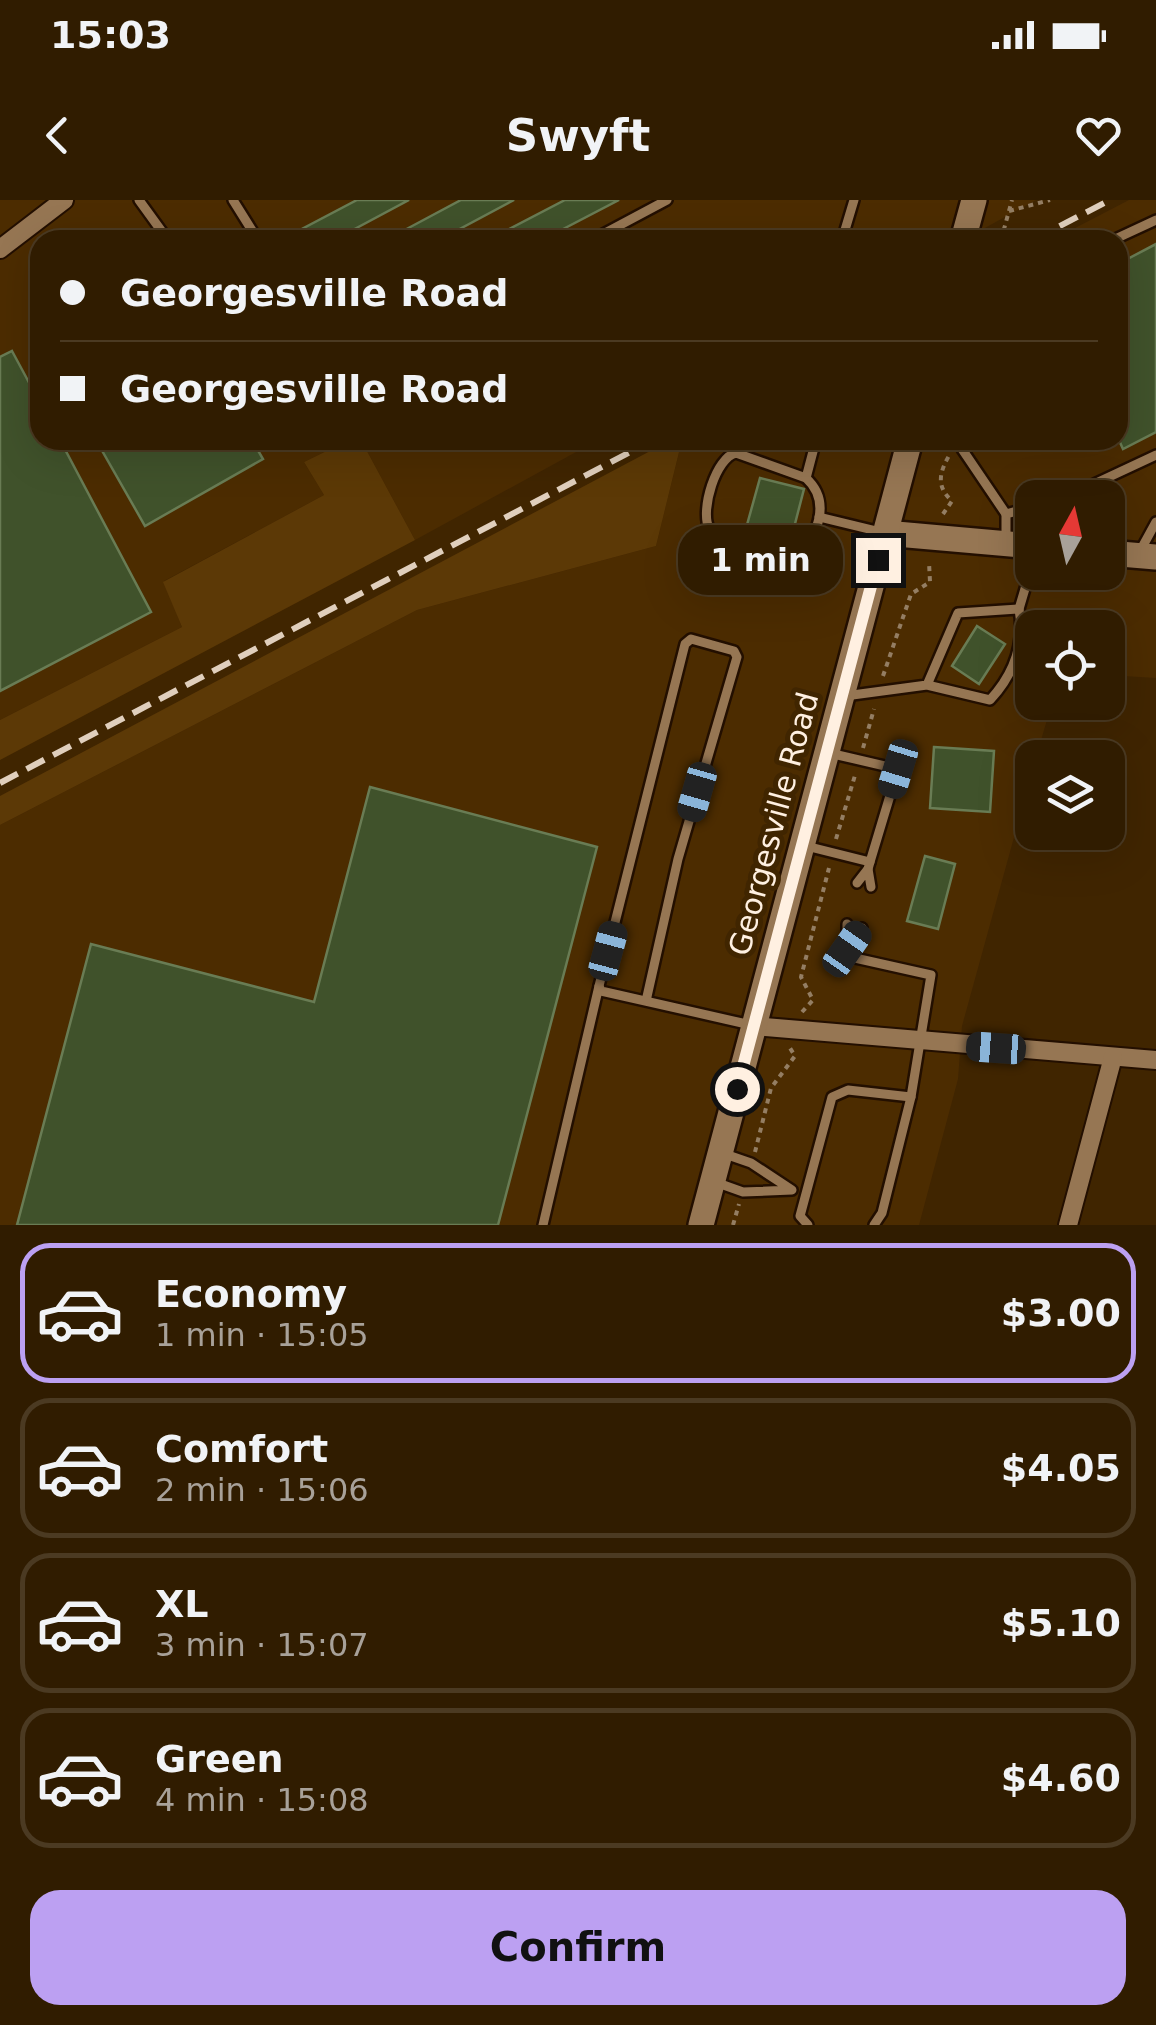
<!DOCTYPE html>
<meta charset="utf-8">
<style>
:root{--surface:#301c00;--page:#38250a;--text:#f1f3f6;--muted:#a8a199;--line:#4b3a22;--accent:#bca0f2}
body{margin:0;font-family:"DejaVu Sans",sans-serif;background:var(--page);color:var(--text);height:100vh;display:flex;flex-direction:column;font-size:38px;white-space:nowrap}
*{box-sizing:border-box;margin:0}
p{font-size:32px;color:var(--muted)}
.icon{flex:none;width:55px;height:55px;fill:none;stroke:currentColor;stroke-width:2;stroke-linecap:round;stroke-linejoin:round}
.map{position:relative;height:1025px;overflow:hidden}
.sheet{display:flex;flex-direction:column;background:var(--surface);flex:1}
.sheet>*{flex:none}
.top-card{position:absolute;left:30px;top:30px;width:1098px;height:220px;border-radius:30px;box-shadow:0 10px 40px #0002,0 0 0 2px var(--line);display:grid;align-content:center;height:220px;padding:0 30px;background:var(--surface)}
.needle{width:65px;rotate:8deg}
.controls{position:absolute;left:1015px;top:280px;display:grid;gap:20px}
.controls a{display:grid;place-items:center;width:110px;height:110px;border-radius:20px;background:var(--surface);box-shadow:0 10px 40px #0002,0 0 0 2px var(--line);font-size:50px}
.end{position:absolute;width:45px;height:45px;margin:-22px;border:12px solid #fff0e1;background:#111;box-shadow:0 0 0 5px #111}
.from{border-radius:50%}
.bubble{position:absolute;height:70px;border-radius:30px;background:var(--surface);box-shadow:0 10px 40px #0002,0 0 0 2px var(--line);font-size:32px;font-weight:800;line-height:70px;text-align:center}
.car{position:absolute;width:30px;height:60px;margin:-30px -15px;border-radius:12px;box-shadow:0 0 8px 2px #0007;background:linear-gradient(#222 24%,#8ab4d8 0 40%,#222 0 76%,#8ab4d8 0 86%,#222 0)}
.top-card b{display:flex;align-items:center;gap:35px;height:95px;font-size:38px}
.top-card b+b{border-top:2px solid var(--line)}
.top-card i{width:25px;height:25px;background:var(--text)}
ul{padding:18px 0 0;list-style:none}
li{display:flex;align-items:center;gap:30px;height:140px;margin:0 20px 15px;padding:0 10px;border:5px solid var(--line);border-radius:30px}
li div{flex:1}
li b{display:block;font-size:38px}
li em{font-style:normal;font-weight:800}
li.active{border-color:var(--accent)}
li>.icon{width:90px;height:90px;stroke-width:1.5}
.action{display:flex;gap:20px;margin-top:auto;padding:20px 30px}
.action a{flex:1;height:115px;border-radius:30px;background:var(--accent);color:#111;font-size:40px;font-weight:800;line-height:115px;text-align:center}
.status{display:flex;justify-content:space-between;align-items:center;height:70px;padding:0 50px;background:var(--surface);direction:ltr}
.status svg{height:28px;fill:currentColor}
header{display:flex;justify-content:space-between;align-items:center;height:130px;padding:0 30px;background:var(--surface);font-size:45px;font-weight:800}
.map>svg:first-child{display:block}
.built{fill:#4c2c00;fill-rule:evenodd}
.green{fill:#5c3906}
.building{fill:#40522b;stroke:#697c54;stroke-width:2.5}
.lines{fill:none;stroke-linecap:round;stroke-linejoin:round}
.service-casing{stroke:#230f00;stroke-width:14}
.minor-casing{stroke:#230f00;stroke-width:22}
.secondary-casing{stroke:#230f00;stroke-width:30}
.path{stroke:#947e63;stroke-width:4;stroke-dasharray:5 5;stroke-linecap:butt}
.service{stroke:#967653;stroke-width:9}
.minor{stroke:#967653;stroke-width:18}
.secondary{stroke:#967653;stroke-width:25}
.rail{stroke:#e0cfbd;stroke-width:6;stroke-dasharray:20 10;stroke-linecap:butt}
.route{stroke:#fff0e1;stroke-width:12}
.labels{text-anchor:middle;stroke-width:10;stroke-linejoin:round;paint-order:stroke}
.street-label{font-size:30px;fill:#fff0e1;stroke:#402500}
</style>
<div class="status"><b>15:03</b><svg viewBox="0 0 49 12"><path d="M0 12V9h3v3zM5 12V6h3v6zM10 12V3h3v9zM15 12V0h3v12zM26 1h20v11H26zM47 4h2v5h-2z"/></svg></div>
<header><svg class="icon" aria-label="back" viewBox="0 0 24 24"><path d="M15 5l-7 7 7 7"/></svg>Swyft<svg class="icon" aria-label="heart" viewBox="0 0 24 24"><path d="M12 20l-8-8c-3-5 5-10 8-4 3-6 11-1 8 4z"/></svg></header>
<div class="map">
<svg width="1156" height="1025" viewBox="0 0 1156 1025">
<rect width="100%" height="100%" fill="#402500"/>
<g class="built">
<polygon points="0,0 1036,0 963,40 40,40 40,240 349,240 304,262 324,295 164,381 182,427 0,520"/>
<path d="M1129,0H1156V478L1108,475V428H1032V502L1052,503L1036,557L1032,558V572L962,826L958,879L919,1025H0V625L417,410L656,346L682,240H1118V40H1052ZM1032,298H1108V372H1032Z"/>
<polygon points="361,240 598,240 415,340"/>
</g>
<g class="green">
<polygon points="349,240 361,240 415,340 0,560 0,520 182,427 163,382 324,295 304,262"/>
<polygon points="671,240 682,240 656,346 417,410 0,625 0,596"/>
</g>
<g class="building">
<polygon points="357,0 409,0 334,40 306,40 300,30"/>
<polygon points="461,0 514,0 439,40 386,40"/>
<polygon points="565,0 619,0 542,40 488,40"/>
<polygon points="1156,44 1156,232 1123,249 1118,238 1118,64"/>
<polygon points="12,151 40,203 40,240 60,240 151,412 0,491 0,157"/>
<polygon points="96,240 252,240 263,259 145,326"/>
<polygon points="760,278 804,289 790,343 745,332"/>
<polygon points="977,426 1005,444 979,484 952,466"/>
<polygon points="934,547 994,551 990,612 930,608"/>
<polygon points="370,587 597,647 498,1025 17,1025 91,744 314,802"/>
<polygon points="925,656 955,664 938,729 907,721"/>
</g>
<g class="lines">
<g class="service-casing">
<g id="service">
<polyline points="139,0 168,40"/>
<polyline points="233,0 258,40"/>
<polyline points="592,40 667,0"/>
<polyline points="842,40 854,0"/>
<polyline points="1113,40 1156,20"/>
<polyline points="964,240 962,249 1006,314"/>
<path d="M736,253L806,278C829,299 820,327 804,351C785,360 719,349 709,328C700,310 716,257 736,253Z"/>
<polyline points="806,278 816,240"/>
<polyline points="1064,298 1156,255"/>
<polyline points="819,317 885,333"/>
<polyline points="1006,339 1006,314 1032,307"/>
<polyline points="1139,353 1156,322"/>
<polyline points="1019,409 1032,365"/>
<path d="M845,496L927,485L990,500C1014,474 1025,444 1019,409L958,413L927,485"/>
<polyline points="829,553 898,569 870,662"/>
<polyline points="806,646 870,662 868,669"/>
<polyline points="857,683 868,669 871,687"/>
<polyline points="862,728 846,756 931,775 911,897 882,1013 874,1025"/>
<polyline points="847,746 847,724"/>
<polyline points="646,801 678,659 737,457 734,451 691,439 685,444 599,786 601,791 751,825"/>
<polyline points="715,982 743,992 792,990 751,963 722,953"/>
<polyline points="543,1025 599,786"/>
<polyline points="808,1025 800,1016 832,897 848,890 911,897"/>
</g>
</g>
<g class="minor-casing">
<g id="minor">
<polyline points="0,49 64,0"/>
<polyline points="754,826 1156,860"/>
<polyline points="1068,1025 1113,857"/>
</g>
</g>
<g class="secondary-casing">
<g id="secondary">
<polyline points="963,40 974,0"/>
<polyline points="885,333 1032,346"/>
<polyline points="1108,353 1156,357"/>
<polyline points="701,1025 910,240"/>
</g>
</g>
<g class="path">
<polyline points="1009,11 1050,0"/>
<polyline points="1001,40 1012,0"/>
<path d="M943,314L952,301C935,286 940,271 950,254"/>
<polyline points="883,476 911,394 930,382 929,362"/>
<polyline points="863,548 874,509"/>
<polyline points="836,639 856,572"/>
<polyline points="802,812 813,800 801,777 829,668"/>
<polyline points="755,952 771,888 795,856 790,848"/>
<polyline points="733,1025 739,1004"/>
</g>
<use href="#service" class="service"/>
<use href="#minor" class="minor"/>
<use href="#secondary" class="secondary"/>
<g class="rail">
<polyline points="1033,40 1110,0"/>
<polyline points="0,583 653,240"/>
</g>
</g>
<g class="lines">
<polyline class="route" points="737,889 878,360"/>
</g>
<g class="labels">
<g class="street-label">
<text transform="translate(774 624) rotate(-75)" y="10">Georgesville Road</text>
</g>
</g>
</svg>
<div class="controls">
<a><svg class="needle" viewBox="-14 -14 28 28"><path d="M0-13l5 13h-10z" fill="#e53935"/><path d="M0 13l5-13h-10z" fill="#a8a199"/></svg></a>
<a><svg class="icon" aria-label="locate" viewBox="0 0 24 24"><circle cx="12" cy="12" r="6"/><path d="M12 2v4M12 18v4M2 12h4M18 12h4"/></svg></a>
<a><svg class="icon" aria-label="layers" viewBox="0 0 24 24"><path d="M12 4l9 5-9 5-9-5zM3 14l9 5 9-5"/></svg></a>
</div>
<i class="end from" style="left:737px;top:889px"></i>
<i class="end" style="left:878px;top:360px"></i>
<div class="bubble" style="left:678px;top:325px;width:165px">1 min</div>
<i class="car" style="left:898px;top:569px;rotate:197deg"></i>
<i class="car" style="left:697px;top:592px;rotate:196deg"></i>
<i class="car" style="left:847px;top:749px;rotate:35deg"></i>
<i class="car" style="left:608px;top:751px;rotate:15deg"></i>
<i class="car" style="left:996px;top:848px;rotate:274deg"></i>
<div class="top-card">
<b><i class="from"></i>Georgesville Road</b>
<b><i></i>Georgesville Road</b>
</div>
</div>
<section class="sheet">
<ul>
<li class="active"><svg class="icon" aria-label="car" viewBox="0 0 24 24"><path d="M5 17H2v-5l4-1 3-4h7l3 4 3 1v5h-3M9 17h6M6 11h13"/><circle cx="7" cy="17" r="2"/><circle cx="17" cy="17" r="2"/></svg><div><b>Economy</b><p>1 min · 15:05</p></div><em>$3.00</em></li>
<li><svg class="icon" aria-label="car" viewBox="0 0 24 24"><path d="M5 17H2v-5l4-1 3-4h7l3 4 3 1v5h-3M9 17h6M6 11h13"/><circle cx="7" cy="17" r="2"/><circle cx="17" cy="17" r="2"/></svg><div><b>Comfort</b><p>2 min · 15:06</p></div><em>$4.05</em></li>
<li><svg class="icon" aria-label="car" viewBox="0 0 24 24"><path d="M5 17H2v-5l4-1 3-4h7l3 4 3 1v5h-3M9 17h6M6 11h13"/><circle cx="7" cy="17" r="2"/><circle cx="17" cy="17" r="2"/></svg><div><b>XL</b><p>3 min · 15:07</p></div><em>$5.10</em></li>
<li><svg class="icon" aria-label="car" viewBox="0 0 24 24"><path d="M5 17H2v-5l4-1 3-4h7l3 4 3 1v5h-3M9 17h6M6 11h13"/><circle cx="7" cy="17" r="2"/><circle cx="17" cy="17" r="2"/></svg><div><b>Green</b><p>4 min · 15:08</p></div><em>$4.60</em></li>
</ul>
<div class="action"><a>Confirm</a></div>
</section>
